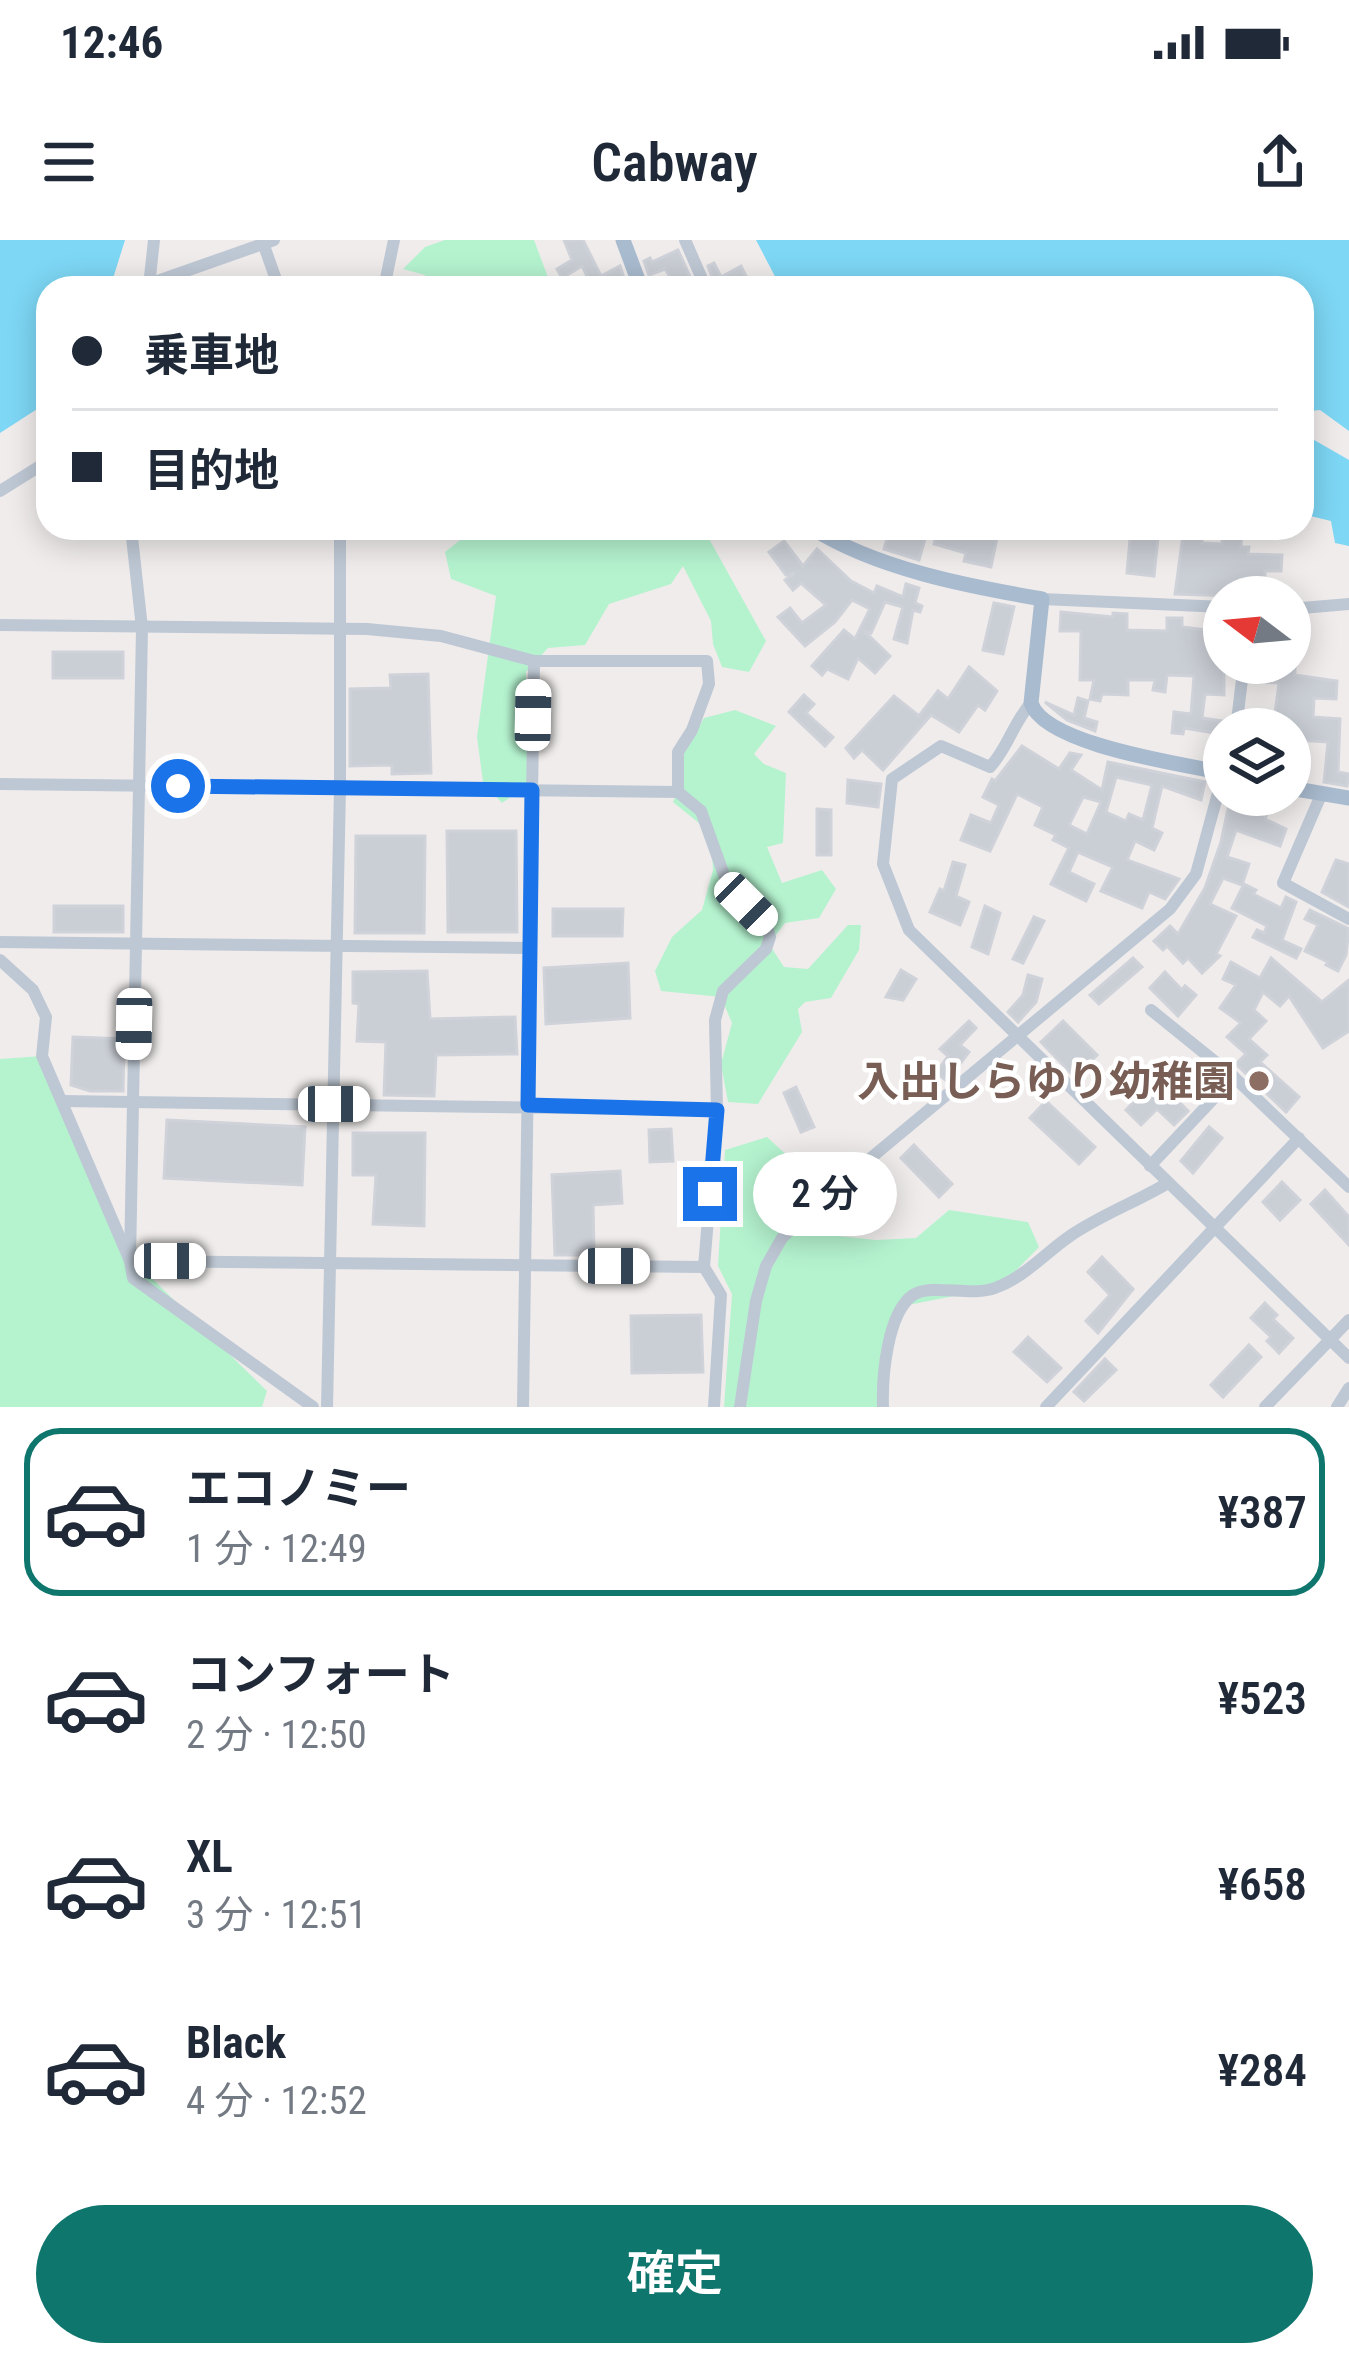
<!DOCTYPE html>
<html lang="ja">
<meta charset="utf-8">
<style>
:root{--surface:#fff;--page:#f6f6f7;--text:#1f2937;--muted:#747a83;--line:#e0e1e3;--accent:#0f766e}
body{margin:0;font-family:"Roboto Condensed","Noto Sans JP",sans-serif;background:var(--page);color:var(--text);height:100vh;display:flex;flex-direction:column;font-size:45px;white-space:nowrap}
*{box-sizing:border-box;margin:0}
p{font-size:39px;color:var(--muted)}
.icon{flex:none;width:66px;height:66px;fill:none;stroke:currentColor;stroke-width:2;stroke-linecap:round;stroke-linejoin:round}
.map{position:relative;height:1167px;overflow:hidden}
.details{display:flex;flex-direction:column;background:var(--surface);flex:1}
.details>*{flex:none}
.top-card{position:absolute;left:36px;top:36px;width:1278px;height:264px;border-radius:36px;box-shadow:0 6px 30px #0003;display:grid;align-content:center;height:264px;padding:0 36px;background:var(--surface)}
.needle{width:78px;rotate:286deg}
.buttons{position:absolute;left:1203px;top:336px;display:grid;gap:24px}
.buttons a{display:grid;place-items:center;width:108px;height:108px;border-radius:50%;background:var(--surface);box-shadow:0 6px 30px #0003;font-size:60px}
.end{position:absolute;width:54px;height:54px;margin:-27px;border:15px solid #1a73e8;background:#fff;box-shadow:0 0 0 6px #fff}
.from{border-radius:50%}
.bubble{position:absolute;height:84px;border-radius:42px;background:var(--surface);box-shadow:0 6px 30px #0003;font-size:39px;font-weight:600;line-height:84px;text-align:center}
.car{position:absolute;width:36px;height:72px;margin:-36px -18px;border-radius:15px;box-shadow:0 0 9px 3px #0007;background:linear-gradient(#fff 24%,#345 0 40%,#fff 0 76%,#345 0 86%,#fff 0)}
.top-card b{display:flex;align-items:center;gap:42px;height:114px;font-size:45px}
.top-card b+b{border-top:3px solid var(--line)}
.top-card i{width:30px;height:30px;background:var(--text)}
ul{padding:21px 0 0;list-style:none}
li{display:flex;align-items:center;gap:36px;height:168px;margin:0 24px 18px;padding:0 12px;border:6px solid transparent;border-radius:36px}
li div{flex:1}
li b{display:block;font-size:45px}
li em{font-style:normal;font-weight:600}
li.active{border-color:var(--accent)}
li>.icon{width:108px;height:108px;stroke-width:1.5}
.action{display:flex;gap:24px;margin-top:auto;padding:24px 36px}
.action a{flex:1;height:138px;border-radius:72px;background:var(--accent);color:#fff;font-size:48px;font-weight:600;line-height:138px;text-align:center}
.status{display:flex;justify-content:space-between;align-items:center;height:84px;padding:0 60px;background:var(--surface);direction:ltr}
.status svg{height:33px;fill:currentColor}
header{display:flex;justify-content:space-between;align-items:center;height:156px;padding:0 36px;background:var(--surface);font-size:54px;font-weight:600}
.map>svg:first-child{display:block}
.green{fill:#b5f3cf}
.water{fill:#7dd7f5}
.building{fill:#caced5;stroke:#cfd2d9;stroke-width:3;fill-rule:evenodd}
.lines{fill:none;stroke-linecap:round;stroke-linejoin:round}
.minor{stroke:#bec8d4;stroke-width:12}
.major{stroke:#a9bbcf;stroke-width:15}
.route{stroke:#1a73e8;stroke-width:15}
.education-dot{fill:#8d6e63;stroke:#fff;stroke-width:4.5}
.labels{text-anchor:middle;stroke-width:9;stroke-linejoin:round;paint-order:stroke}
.education-label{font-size:42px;font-weight:bold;fill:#785e54;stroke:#fff;text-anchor:end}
</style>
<div class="status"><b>12:46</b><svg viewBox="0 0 49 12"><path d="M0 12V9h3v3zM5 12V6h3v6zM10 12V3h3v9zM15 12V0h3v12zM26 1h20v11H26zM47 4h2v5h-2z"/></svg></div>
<header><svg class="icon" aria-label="menu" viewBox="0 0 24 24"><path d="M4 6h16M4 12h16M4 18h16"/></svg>Cabway<svg class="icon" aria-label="share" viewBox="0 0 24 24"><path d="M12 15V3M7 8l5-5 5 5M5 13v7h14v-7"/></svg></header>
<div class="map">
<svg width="1349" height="1167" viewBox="0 0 1349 1167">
<rect width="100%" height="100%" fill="#f0ecec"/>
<g class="green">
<polygon points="445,0 534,0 552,48 514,48 500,43 496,48 426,48 425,35 403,29 425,7"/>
<polygon points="483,288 703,288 766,401 749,432 722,427 713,404 711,381 683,326 671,344 609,364 585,405 548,408 526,432 528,545 502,563 483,542 477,497 496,356 451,339 445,312 470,292"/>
<polygon points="735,470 776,486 754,514 764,524 786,533 783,603 767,607 782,643 822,630 836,649 819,678 785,683 769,704 784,727 808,729 848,685 861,685 859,710 831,758 805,762 798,769 802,792 758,864 728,862 721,824 732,783 721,757 661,751 655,731 672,697 702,670 713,630 711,600 700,584 673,562 684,535 684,512 704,478"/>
<polygon points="42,816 127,1014 267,1151 262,1167 0,1167 0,819"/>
<polygon points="767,897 802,929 829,995 876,1000 916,998 949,970 1028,982 1039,1007 1000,1047 903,1066 888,1106 888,1167 724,1167 732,1054 718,1026 725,910"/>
</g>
<g class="water">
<polygon points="0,0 125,0 110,48 48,48 48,162 0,193"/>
<polygon points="756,0 1349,0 1349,191 1320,170 1302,172 1302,48 781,48"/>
<polygon points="1302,193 1349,220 1349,306 1335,303 1331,281 1302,274"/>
</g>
<g class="building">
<polygon points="564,0 583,0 601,36 620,26 624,38 605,48 593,48 582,26 562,38 557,29 572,20"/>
<polygon points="678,10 695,48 677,48 665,29 649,35 644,21 650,18 652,22"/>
<polygon points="714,23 721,37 741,26 752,48 716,48 708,26"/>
<polygon points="938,288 999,288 991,327 964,321 966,313 934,304"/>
<polygon points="1131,288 1159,288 1154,336 1127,333"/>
<polygon points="1184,288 1203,288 1202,303 1222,304 1223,288 1242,288 1241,307 1249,307 1248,314 1282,315 1281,331 1265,331 1265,357 1175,354"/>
<polygon points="890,289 925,299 919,320 884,309"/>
<polygon points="784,301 803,326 817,309 851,341 874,353 877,346 903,357 906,344 919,348 915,363 922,366 920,372 913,370 907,403 894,399 903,367 885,362 871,393 863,390 890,416 875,433 858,418 848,439 827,429 822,435 812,426 844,390 855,399 870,369 852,360 835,382 805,406 778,377 790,368 802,383 826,365 801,343 793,350 785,340 795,333 786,335 769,312"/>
<polygon points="994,363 1014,367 1003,414 983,410"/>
<polygon points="1061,372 1113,377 1113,373 1127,374 1127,390 1167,391 1167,378 1182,378 1182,387 1224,392 1224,455 1205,454 1202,478 1223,481 1221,494 1184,488 1183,494 1172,493 1174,472 1191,474 1194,436 1167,435 1165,452 1153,450 1155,440 1128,440 1128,455 1102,454 1100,461 1090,459 1094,440 1080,440 1081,391 1060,391"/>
<rect x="53" y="412" width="70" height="26"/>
<polygon points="1295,423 1295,435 1337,441 1336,459 1314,458 1313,477 1340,479 1338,532 1349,534 1347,546 1324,542 1328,502 1299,500 1300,489 1273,489 1279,443 1260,442 1261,424"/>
<polygon points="969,427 997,451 985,470 978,465 959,492 931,475 883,530 862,510 854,518 846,508 894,456 919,476 938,451 948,459"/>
<polygon points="428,434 431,533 392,534 392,525 350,526 350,449 391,448 390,435"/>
<polygon points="804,455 814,464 806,473 833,497 825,506 789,472"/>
<polygon points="1078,458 1088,461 1084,478 1097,482 1095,491 1067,480 1045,462 1074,475"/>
<path d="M1022,506L1059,529L1070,513L1081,515L1071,530L1102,550L1108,522L1205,542L1201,560L1162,546L1152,588L1162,593L1154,610L1135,601L1127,620L1179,639L1165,659L1149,652L1142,668L1101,651L1113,627L1078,612L1069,632L1094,644L1086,661L1051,644L1069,608L1053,600L1056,595L1035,585L1043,567L1017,554L990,611L961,600L971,575L991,583L999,565L983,557L992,539L995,541ZM1116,537L1152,545L1143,580L1129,574L1126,581L1106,572ZM1083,557L1101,562L1087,594L1069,585Z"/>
<polygon points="848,540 881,544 878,567 847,563"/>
<polygon points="1231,555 1273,555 1265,579 1286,589 1280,606 1236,590 1227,617 1249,624 1242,645 1223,638 1210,664 1236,676 1216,714 1220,716 1202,733 1188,718 1183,723 1167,706 1163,710 1154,701 1170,686 1178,694 1205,648 1221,602"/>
<polygon points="817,569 831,570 831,615 817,615"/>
<polygon points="447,591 516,591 517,692 448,692"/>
<polygon points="356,596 425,596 424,693 355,693"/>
<polygon points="1336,620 1349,624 1349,667 1322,652"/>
<polygon points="953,622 965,625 956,656 969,662 960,685 930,672 940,649 944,651"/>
<polygon points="1244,644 1256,650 1253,654 1281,668 1286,657 1296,662 1282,700 1301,709 1296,718 1253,697 1257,690 1264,693 1267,686 1232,668"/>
<rect x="54" y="666" width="69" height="26"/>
<polygon points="985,666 1000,673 988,714 972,707"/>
<polygon points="553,669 623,669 622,696 553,696"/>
<polygon points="1310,670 1349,689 1346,715 1338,731 1326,725 1328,722 1305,711 1318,685 1305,679"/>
<polygon points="1034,677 1044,681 1023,723 1013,719"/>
<polygon points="1133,718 1142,727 1099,764 1090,755"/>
<polygon points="1271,718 1322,762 1349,740 1349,791 1323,808 1289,756 1280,766 1263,752 1254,770 1266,781 1249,799 1267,815 1260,822 1299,857 1286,872 1236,824 1246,814 1227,797 1241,783 1220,768 1236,745 1223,739 1231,722 1260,738"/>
<polygon points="628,723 630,778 546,784 544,728"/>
<polygon points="901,730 916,739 903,760 886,757"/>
<polygon points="427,731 430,779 515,777 517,814 436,815 434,856 384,855 386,802 357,801 359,764 353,763 353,732"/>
<polygon points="1165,732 1182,750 1185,746 1196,755 1178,776 1150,748"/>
<polygon points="1028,735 1042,739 1036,762 1018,782 1008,772 1023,755"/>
<polygon points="969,781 976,788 960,805 969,812 947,841 936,833 948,816 940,809"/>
<polygon points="1063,781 1097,815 1075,837 1041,802"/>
<polygon points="73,797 124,799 123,851 90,851 71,845"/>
<polygon points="1175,819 1191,834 1171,854 1188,871 1174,885 1157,869 1141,885 1126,870"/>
<polygon points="796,847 814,887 801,892 784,853"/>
<polygon points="1046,861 1095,907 1079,924 1030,878"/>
<polygon points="167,880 305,887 302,945 164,938"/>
<polygon points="1209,887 1222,898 1193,933 1181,921"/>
<polygon points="671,889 673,921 650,922 649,890"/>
<polygon points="353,893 425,893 424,986 373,984 376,935 353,935"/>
<polygon points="914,905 952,944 939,957 901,918"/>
<polygon points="620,931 622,963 593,965 594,1015 555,1015 552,935"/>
<polygon points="1282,942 1300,960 1280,980 1263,962"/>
<polygon points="1325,950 1349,977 1349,1005 1311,964"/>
<polygon points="1102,1017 1133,1049 1098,1093 1086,1081 1110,1055 1088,1032"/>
<polygon points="1265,1063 1277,1075 1273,1079 1293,1098 1279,1113 1267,1101 1271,1097 1251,1078"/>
<polygon points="701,1075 703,1132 632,1133 631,1076"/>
<polygon points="1028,1097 1061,1128 1047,1142 1014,1112"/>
<polygon points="1249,1105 1261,1117 1223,1157 1211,1145"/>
<polygon points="1105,1119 1116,1130 1084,1161 1074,1152"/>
</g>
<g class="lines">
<g class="minor">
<polyline points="262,0 279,48"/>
<polyline points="685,0 706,48"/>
<polyline points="149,44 274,0"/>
<polyline points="149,46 154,0"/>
<polyline points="384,48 394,0"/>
<polyline points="0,251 48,221"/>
<polyline points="1042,359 1224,367"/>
<polyline points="1290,369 1349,364"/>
<polyline points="0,385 367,389 441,396 534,421 707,421 709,444 692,490 678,512 678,552"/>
<path d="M1031,463C1013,483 1008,508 990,527L941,506L892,539L883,624L909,690L1349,1118"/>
<polyline points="1236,489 1244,423"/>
<polyline points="0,544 678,552 701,571 728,646 765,682 770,697 766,709 723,751 715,780 717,870 704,1027 721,1055 714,1167"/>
<polyline points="1321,555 1283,643 1349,679"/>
<polyline points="0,702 529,708"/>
<polyline points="0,720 33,750 46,777 42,816 130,1021 133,1038 313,1167"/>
<polyline points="1151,770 1234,837 1349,947"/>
<polyline points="62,861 717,870"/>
<polyline points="1150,926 1234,837"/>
<polyline points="130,1021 142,388 131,288"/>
<polyline points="130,1021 704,1027"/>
<polyline points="327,1167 340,548 340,288"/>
<polyline points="523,1167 534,421"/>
<polyline points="740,1167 756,1061 766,1026 782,998 836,947 1170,669 1196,634 1224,531"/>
<path d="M883,1167C882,1137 887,1073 913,1055C931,1043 971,1057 995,1048C1025,1037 1044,1014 1070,996C1101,975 1136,962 1168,943"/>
<polyline points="1046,1167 1299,898"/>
<polyline points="1265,1167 1349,1080"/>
<polyline points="1337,1167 1349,1148"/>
</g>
<g class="major">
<polyline points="623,0 641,48"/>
<path d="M812,288C877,329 967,346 1042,359L1031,463C1045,505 1182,524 1224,533"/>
<polyline points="1290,548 1349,558"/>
</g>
</g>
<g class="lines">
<polyline class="route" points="178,546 532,550 528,865 717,870 710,954"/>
</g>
<circle class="education-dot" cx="1259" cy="841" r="12"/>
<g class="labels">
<g class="education-label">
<text x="1235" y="856">入出しらゆり幼稚園</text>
</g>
</g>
</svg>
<div class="buttons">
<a><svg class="needle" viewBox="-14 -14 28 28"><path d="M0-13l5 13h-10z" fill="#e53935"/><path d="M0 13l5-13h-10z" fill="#747a83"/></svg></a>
<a><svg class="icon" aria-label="layers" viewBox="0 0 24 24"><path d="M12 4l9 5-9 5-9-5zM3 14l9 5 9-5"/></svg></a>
</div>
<i class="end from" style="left:178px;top:546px"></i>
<i class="end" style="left:710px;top:954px"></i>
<div class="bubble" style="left:753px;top:912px;width:144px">2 分</div>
<i class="car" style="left:533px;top:475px;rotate:1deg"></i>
<i class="car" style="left:746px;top:664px;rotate:135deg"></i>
<i class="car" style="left:134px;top:784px;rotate:181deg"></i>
<i class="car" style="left:334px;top:864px;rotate:90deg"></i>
<i class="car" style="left:170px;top:1021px;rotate:90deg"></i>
<i class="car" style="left:614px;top:1026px;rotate:90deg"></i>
<div class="top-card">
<b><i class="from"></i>乗車地</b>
<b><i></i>目的地</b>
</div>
</div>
<section class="details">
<ul>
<li class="active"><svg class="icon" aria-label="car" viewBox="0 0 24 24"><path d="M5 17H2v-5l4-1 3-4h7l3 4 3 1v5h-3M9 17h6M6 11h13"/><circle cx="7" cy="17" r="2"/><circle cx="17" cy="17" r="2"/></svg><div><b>エコノミー</b><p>1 分 · 12:49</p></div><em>¥387</em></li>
<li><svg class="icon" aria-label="car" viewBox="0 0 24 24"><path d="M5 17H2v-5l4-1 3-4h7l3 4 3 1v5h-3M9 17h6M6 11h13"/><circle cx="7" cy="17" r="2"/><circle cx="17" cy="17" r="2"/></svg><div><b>コンフォート</b><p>2 分 · 12:50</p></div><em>¥523</em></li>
<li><svg class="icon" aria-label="car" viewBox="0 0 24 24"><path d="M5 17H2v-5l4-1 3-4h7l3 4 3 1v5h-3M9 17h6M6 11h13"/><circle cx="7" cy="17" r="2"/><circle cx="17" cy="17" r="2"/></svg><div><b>XL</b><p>3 分 · 12:51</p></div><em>¥658</em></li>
<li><svg class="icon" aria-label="car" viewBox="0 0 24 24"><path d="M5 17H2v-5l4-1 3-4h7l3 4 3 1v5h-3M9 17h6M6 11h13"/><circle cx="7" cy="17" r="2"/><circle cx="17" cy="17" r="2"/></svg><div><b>Black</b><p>4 分 · 12:52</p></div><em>¥284</em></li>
</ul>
<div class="action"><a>確定</a></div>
</section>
